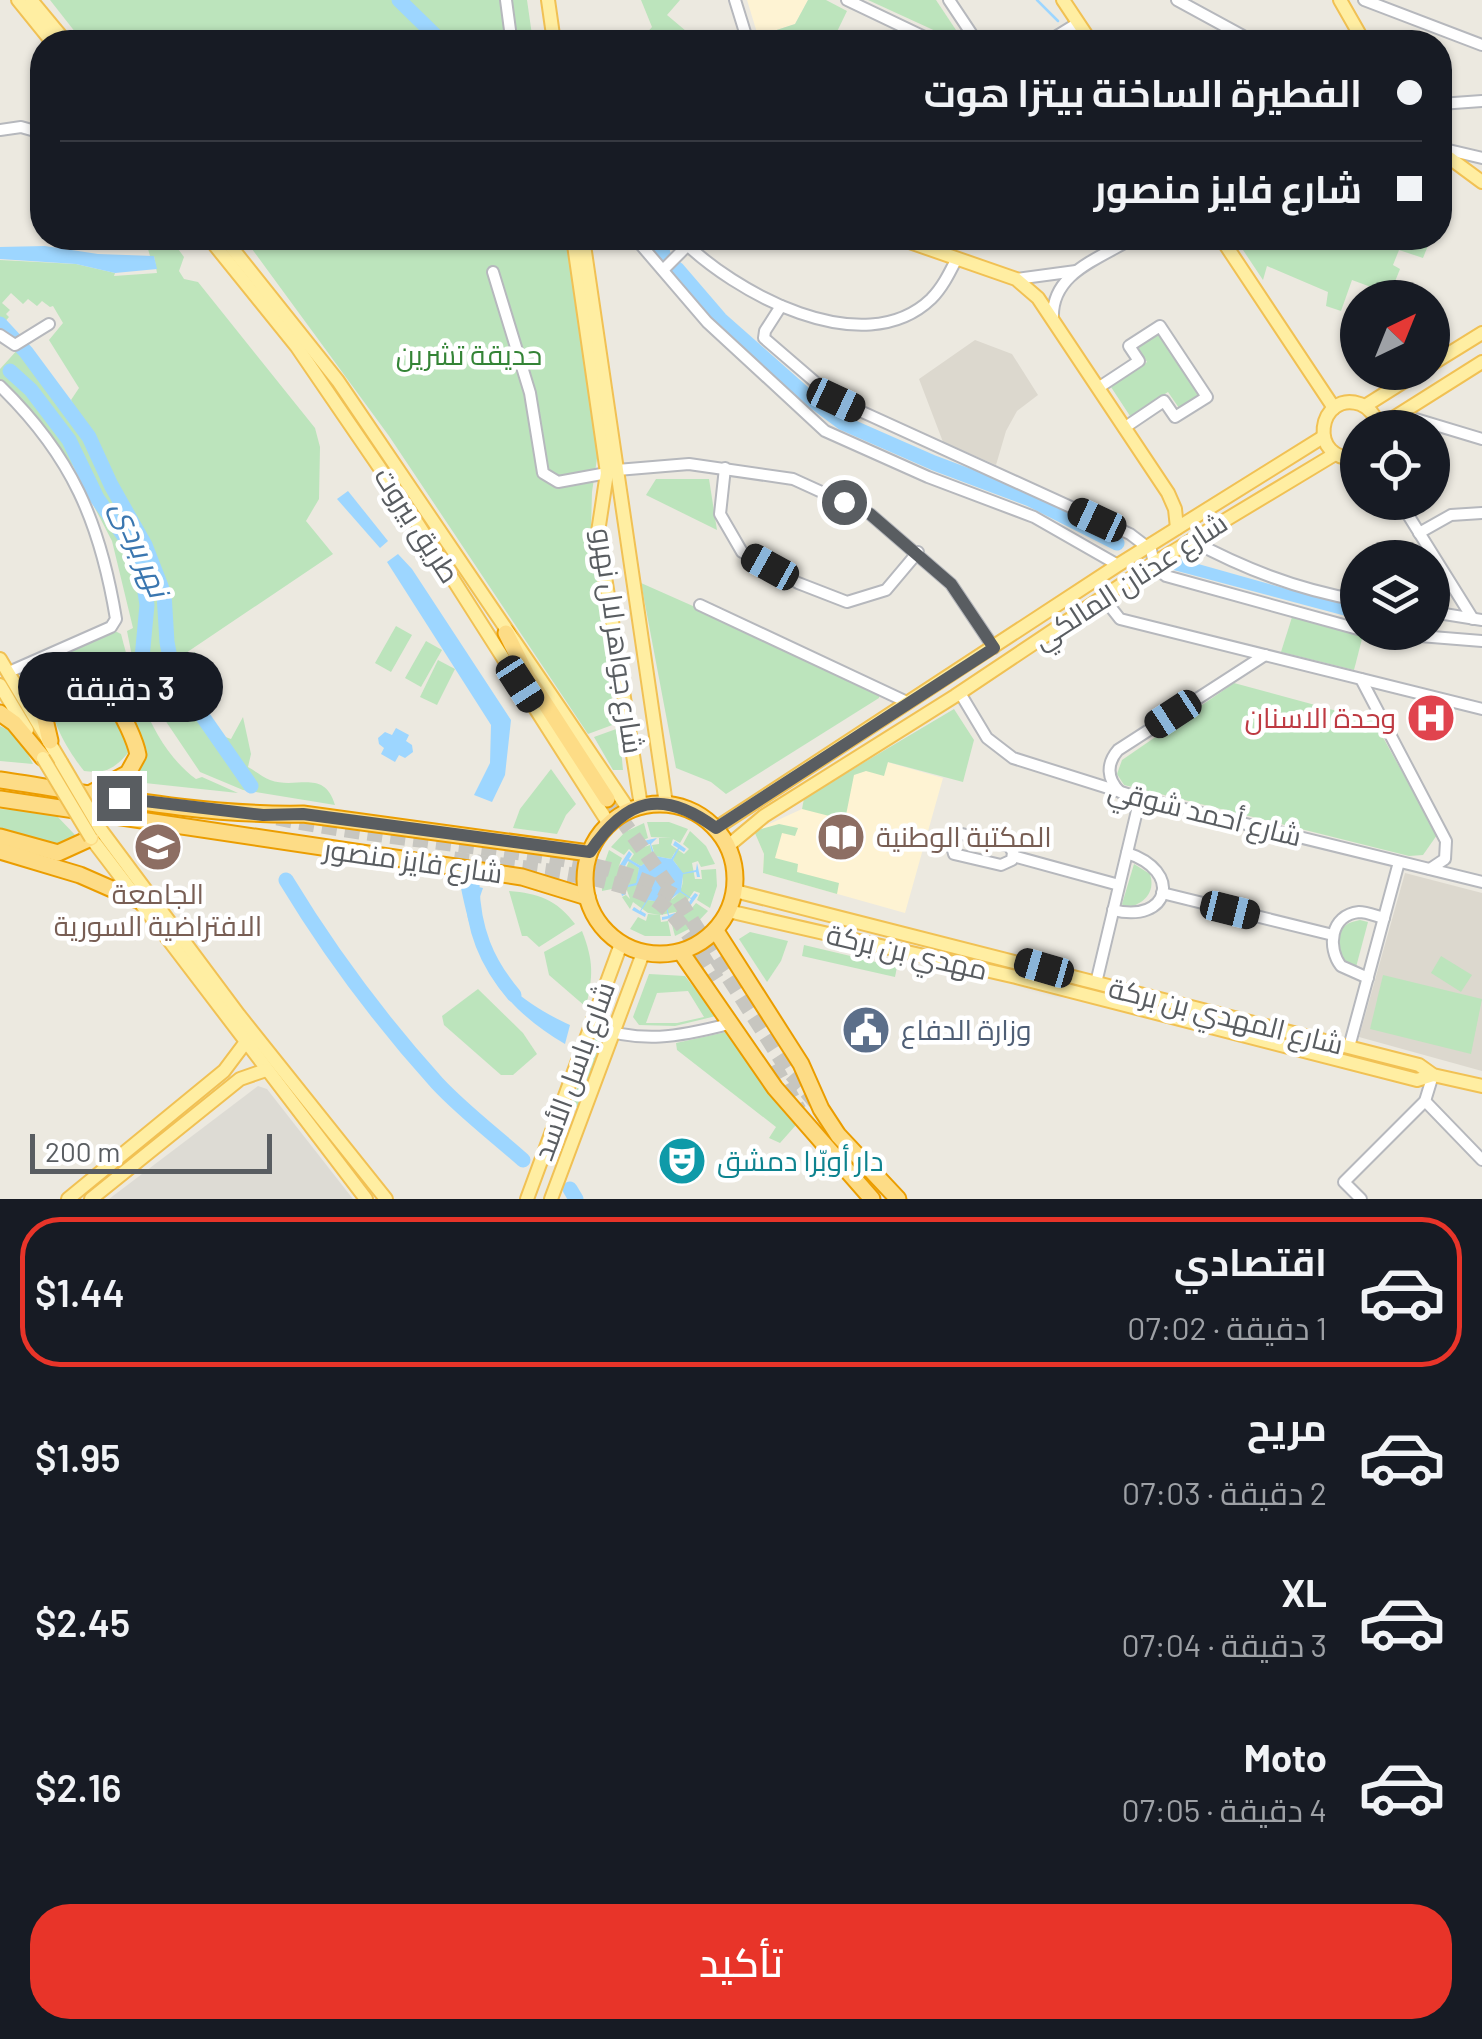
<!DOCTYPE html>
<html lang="ar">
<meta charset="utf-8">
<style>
:root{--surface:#171b24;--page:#20242c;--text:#f1f3f6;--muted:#9ea1a6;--line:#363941;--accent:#e83429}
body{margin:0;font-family:Barlow,Cairo,sans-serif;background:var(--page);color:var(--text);direction:rtl;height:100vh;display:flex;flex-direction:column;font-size:38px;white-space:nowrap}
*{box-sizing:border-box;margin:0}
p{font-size:32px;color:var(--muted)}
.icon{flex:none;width:55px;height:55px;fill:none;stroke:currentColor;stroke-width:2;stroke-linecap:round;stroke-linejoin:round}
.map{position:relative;height:1199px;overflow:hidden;direction:ltr}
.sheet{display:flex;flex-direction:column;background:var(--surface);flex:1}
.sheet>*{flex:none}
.hud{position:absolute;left:30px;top:30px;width:1422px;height:220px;border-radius:40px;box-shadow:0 2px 8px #0004;direction:rtl;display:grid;align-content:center;height:220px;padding:0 30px;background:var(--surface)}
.needle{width:65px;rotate:43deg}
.tools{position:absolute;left:1340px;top:280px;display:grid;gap:20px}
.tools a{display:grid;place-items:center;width:110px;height:110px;border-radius:50%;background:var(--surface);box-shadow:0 2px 8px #0004;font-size:50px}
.scale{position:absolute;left:30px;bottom:25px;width:242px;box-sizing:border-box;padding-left:10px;border:5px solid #595d61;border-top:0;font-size:28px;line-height:35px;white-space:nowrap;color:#595d61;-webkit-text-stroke:8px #fff;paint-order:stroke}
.end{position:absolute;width:45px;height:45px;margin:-22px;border:12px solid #595d61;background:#fff;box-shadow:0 0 0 5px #fff}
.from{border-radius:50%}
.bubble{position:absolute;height:70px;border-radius:35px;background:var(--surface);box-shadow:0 2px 8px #0004;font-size:32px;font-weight:600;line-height:70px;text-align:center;direction:rtl}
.car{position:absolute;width:30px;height:60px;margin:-30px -15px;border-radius:12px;box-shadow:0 0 8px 2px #0007;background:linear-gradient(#222 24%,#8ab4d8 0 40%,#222 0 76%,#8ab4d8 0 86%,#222 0)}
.hud b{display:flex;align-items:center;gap:35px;height:95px;font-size:38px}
.hud b+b{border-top:2px solid var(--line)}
.hud i{width:25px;height:25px;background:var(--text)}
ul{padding:18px 0 0;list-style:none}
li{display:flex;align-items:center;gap:30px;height:150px;margin:0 20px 15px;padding:0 10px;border:5px solid transparent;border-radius:40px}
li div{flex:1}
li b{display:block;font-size:38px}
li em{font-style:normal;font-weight:600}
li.current{border-color:var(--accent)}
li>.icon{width:90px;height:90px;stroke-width:1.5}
.primary-button{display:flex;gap:20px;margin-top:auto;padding:20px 30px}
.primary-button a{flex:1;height:115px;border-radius:40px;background:var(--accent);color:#fff;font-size:40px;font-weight:600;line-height:115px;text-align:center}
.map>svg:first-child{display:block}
.commercial{fill:#fef3d3}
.industrial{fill:#dddbd4}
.education{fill:#dcd8ce}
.green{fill:#bce4bc;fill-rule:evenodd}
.water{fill:#9dd6ff}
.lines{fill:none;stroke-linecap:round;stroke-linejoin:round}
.stream{stroke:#9dd6ff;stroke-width:2.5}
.river{stroke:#9dd6ff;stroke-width:15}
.highway-tunnel{stroke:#c7c6c0;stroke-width:15;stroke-dasharray:15 8;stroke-linecap:butt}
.minor-casing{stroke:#b6b8bd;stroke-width:14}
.major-casing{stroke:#f1c154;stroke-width:16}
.highway-casing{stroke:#eb9d00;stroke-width:19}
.minor{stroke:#fff;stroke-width:10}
.major{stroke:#ffeea2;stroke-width:12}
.highway{stroke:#fddc86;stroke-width:15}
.major-bridge-casing{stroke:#f1c154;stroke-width:16;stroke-linecap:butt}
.major-bridge{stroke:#ffeea2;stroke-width:12}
.route{stroke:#595d61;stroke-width:12}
.labels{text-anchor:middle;stroke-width:9;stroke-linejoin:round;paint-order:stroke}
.park-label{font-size:28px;fill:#348436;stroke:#fff}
.street-label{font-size:28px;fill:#595d61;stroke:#fff}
.health-label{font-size:28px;fill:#be3a42;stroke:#fff;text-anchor:end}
.education-label{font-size:28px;fill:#785e54;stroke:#fff;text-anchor:start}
.service-label{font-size:28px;fill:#4e5e75;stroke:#fff;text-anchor:start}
.culture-label{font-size:28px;fill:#0d838f;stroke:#fff;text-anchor:start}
.water-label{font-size:30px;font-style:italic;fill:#3b77b0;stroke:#fff}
</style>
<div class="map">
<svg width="1482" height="1199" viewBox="0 0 1482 1199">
<rect width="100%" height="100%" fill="#ece9e0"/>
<g class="commercial">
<polygon points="747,0 808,0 795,24 758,36"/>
<polygon points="873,758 943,778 905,913 763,873 764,854 754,831 802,809 804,798"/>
</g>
<polygon class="industrial" points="258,1086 267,1089 353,1199 109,1199"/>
<g class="education">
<polygon points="975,340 1012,354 1038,395 1017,411 1006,431 996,465 943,442 919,379"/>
<polygon points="1405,873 1482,893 1482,1071 1359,1037"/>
</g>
<g class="green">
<polygon points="50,0 527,0 533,42 83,42"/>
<polygon points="641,0 680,0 667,15 699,42 639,42 652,27"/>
<polygon points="808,0 826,0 847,11 832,42 761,42 758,36 795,24"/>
<polygon points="868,0 936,0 960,36 953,39"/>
<polygon points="144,238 173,242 184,257 179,271 184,279 198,282 315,428 320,447 319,499 306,521 333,554 177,659 169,630 168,600 153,552 71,400 79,388 49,340 63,323 53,306 50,307 42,301 37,306 28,299 23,304 11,293 2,303 10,310 6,314 9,317 2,325 0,322 0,260 76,264 115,273 114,276 157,273 154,256 150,256 148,249 142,249"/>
<polygon points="244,238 566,238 598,452 592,492 591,530 615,724 588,734 389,436"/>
<polygon points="1235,238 1431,238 1423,258 1399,250 1393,265 1400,269 1390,294 1352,280 1341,311 1326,306 1328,292 1267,266 1263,280"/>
<polygon points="1159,333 1199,395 1179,408 1168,392 1130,416 1111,387 1147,362 1138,347"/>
<path d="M19,348L86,441L134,532L161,594L162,644L169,669L195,652L209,680L203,684L193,670L172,679L206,730L231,739L243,717L251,754L248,767C255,771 263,777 270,780C296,790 324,768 335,805L243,790L200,772L136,677L127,631L133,628L112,541L73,466L0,379V369Z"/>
<polygon points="656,479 709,479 717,530 646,495"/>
<polygon points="641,583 880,689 879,698 726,794 711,782 676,768"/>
<polygon points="1292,617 1363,635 1354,670 1281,652"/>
<polygon points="396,626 412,635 391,672 375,663"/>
<path d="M113,630L121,634C134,684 152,747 196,779L202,777L238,793L126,781L139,759L101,675L55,670L36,684L38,700L21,674Z"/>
<polygon points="426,641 442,650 421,687 405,678"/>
<polygon points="438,660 455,669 437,705 420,697"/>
<path d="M78,677C105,689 123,724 128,753C114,769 105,774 84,771C65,747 26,686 78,677Z"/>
<polygon points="1234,683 1374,721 1437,835 1423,855 1409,856 1124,785 1117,774 1122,760"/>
<polygon points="954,709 974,740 963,782 888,762 884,776 866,771 854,775 845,820 802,809 804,798"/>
<polygon points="0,726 18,735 33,764 0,761"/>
<polygon points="619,728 623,770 613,770 594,737"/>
<polygon points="551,769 576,804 566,815 557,834 513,828 520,809"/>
<polygon points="0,809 54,813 78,838 52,848 0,831"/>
<path d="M647,822H669L688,829L680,843L673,839L671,845L684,854L689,849L683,844L690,831L706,846L715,864L701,867L698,861L692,863L695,879H702L701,870L716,869L717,886L710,908L697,900L700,893L694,891L685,904L691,909L696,903L708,911L693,927L675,936L671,921L679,918L676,912L660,915L661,922L668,921L671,936H645L630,929L638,917L646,921L648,914L660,915L648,913L633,902L630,909L622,897L626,895L630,899L623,879L618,880L617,876V888L602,891V870L609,850L622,858L618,868L619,866L626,868L629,861L639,868L637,884L648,900L665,903C687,893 687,876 673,860L675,852L671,859L655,856L652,845L659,844V838H671L651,837Z"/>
<polygon points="644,823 648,838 641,841 644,847 650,845 653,857 641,866 630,860 634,854 629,849 624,855 611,847 625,832"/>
<polygon points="779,824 798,828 795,836 782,833 775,858 798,864 797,872 839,883 837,894 763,873 764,854 754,831"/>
<path d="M1134,864L1150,874C1156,893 1143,905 1125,908L1122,904Z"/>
<path d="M509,891C538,893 557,900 575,924L539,947L527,936H522Z"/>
<path d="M1360,920L1368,922L1355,971L1339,959C1336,939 1336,924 1360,920Z"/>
<path d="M582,931C594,962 593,975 586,1007L549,975L544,952Z"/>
<polygon points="750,932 788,941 781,961 767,982 739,939"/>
<polygon points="804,945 897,967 895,977 802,956"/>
<polygon points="1441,956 1472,975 1461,992 1431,973"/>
<path d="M649,974L685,976L716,1016L675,1026L639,1025L633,1017ZM688,991L704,1017L677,1023H646L657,993Z"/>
<polygon points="1383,975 1482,999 1471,1054 1370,1029"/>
<polygon points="478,989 523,1033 537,1054 513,1075 501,1075 444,1025 442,1016"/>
<polygon points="731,1031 796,1125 780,1143 769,1138 776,1127 677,1050 676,1043"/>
<polygon points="597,1033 604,1035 578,1107 570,1107"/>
</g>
<g class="water">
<polygon points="45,246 98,254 154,256 157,269 115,273 76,264 0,259 0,247"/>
<polygon points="348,491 388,541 380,548 337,499"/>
<polygon points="398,554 412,569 511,720 505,775 492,802 474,795 490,763 491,725 387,562"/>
<polygon points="1177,558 1298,592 1357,604 1357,619 1166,568"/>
<polygon points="396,728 409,735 406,741 412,745 413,752 405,758 399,755 395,762 381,754 384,748 379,744 378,738 385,732 392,735"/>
<polygon points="657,838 651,844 655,856 671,859 678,848 673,845 675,841 686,849 684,852 679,849 673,860 683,873 696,870 697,863 700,877 697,877 696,872 683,874 681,891 691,898 695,893 698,895 690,906 688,904 691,899 680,892 666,903 669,915 675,913 676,917 662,920 662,917 668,916 665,903 648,900 641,911 646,914 645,917 632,910 634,907 640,911 647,899 637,885 624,888 626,894 622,896 618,881 623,880 624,886 636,883 639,868 628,861 625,866 620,865 629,851 632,854 629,859 641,866 653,857 650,844 645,845 643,841"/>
<path d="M460,883L483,888C480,897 475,909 474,918C473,969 530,1007 570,1025L565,1044C496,1003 475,960 460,883Z"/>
</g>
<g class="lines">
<polyline class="stream" points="1037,0 1058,21"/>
<g class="river">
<polyline points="399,0 442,42"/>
<polyline points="649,238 663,253"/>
<polyline points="677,269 720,319 808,397 843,423 934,463 1030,499 1117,543"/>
<polyline points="0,324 26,352 89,437 111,485 145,545 164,594 167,642 173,674 251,786"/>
<polyline points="10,371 31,390 69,440 97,498 131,546 143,579 147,605 142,658 178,688"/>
<path d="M286,880C329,951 381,1021 437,1083C463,1111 495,1135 523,1160"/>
<path d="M472,885C473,929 486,962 514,995"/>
<polyline points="570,1189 576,1199"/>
</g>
<g class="highway-tunnel">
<polyline points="607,799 671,889"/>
<path d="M277,818C348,832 420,840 491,849C554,858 621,864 677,897L787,1069L815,1102"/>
<path d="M454,859C503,866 613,874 654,899C681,916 700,953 717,979"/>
<polyline points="774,1065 799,1110"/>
</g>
<g class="minor-casing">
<g id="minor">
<polyline points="506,0 510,30"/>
<polyline points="735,0 748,42"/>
<polyline points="847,0 935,42"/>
<polyline points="949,0 977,42"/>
<polyline points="1177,0 1254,42"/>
<polyline points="1364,0 1482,45"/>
<polyline points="1047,42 1078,23"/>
<polyline points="1440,104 1482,101"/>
<polyline points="0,130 21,127 42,133"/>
<polyline points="1440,148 1482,158"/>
<polyline points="635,238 707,322 825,431 928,477 1034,517 1118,565"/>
<path d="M680,238C733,292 863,364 931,299C942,288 949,274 956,260"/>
<polyline points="663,270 688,245"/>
<polyline points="493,272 530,393 543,473 558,482 607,473"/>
<polyline points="1016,279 1076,271"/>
<polyline points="781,306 765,331 764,338 836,400 1130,534 1151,550 1155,568 1166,576 1358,629"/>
<path d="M1053,320C1050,273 1099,259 1133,238"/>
<polyline points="0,335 15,345 49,324"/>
<path d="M0,386C72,456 100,522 116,619L111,627L9,672"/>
<polyline points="1098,388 1139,361 1129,346 1160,326 1207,397 1175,417 1164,401 1124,428"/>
<polyline points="1399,414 1482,439"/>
<polyline points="725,468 720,514 742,552 798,583 847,602 886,590 918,552"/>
<polyline points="617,470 689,464 793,479 870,514 951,584 994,648"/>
<polyline points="1400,502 1473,619"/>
<polyline points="1419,533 1451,515 1482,513"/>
<path d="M1191,540C1242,568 1300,590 1358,600"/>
<polyline points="1112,591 1109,605 1120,619 1482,709"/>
<polyline points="700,605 907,702"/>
<polyline points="1432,612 1482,620"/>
<polyline points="1370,632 1482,641"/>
<polyline points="1361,679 1446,841 1445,859 1430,869"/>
<polyline points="960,693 987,738 1013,758 1140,798 1482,882"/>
<path d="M1120,792C1107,779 1106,764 1118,750L1265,655"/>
<polygon points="958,833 1009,846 1013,852 1012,860 1001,865 954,854 950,839"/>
<polyline points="1013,856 1119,885"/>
<polyline points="1162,893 1333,935"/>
<path d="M1113,910C1170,924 1183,871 1127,853"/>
<path d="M1368,978L1341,966C1327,948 1330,915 1359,912C1367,912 1376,916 1384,918"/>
<polyline points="1096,983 1140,798"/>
<path d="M591,1026C642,1044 678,1037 729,1024"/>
<polyline points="1349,1047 1399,862"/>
<polyline points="1425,1101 1482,1160"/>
<polyline points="1361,1199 1344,1182 1425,1101 1433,1075"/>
</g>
</g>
<g class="major-casing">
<g id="major">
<polyline points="18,0 52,42"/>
<polyline points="31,0 66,42"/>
<polyline points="548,0 554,42"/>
<polyline points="1063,0 1091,42"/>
<polyline points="1340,0 1364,42"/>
<polyline points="1440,151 1482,182"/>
<polyline points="209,238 297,347 412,515 609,824"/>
<polyline points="224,238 338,381 629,810"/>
<polyline points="573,238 607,473 598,532 641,806"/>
<polyline points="583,238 666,804"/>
<polyline points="898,238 1016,279 1038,298 1168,493 1175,509 1177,528"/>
<polyline points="1221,238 1334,408"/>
<polyline points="1432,364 1482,333"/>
<polyline points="1365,406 1419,372"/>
<polyline points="1379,427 1482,362"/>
<path d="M1358,458C1306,463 1318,390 1360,404C1371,408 1376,417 1379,428"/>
<polyline points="0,659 61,762"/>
<polyline points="0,685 27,730"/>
<polyline points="716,828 1118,565 1323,437"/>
<polyline points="101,830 239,1015 386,1199"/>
<polyline points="91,838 366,1199"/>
<polyline points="728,846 764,816 955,696 1154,563 1335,454"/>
<polyline points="735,891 1419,1065 1433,1075 1482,1086"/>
<polyline points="728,911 1016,977 1417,1080 1433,1075"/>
<polyline points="68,1199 224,1071 245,1043"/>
<polyline points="91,1199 240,1079 266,1070"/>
<polyline points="527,1199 621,944"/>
<polyline points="551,1199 643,953"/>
</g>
</g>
<g class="highway-casing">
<g id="highway">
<polyline points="506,633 528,677 607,799"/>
<polyline points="0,713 14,723 43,758"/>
<path d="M50,741L41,702C46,694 51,680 58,674C92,645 134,731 138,755L128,773L91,793"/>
<path d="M0,780C100,795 202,816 303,814L589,853"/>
<polyline points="0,799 522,877 587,897"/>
<circle cx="660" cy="879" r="75"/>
<polyline points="0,837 58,853 91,838"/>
<polyline points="0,851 80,875 137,900"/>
<polyline points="716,931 801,1064 821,1109 838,1135 898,1199"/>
<polyline points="681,952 775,1088 872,1199"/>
</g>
</g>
<use href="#minor" class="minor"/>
<use href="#major" class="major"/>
<use href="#highway" class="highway"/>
<g class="major-bridge-casing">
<g id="major-bridge">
<polyline points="43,758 91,838"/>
<polyline points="61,762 101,830"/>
</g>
</g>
<use href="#major-bridge" class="major-bridge"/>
</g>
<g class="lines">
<path class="route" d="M119,798L263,815L303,814L590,852C626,798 662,788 716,828L994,648L951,584L870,514L844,502"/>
</g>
<defs>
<g id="hospital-disc" transform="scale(2.5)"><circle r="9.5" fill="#e0444e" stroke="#fff"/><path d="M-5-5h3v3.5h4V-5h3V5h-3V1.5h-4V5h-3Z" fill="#fff"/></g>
<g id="library-disc" transform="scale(2.5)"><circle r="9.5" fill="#8d6e63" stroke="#fff"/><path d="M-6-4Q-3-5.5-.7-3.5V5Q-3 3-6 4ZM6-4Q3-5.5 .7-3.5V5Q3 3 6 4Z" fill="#fff"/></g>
<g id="university-disc" transform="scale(2.5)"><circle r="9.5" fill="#8d6e63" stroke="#fff"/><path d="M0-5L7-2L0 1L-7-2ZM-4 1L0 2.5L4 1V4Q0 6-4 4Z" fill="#fff"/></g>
<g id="civic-disc" transform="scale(2.5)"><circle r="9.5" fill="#5c6f8a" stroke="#fff"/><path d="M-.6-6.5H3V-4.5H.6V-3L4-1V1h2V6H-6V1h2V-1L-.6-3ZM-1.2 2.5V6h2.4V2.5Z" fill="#fff"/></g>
<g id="theatre-disc" transform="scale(2.5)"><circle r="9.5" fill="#0f9aa8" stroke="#fff"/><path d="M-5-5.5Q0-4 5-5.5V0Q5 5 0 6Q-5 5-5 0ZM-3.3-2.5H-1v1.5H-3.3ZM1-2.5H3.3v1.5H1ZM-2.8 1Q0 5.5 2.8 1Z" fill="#fff"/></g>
</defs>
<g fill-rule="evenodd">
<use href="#hospital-disc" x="1431" y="718"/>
<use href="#library-disc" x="841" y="837"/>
<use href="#university-disc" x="158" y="847"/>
<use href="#civic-disc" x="866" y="1030"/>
<use href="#theatre-disc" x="682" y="1161"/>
</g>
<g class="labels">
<g class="park-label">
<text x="469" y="365">حديقة تشرين</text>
</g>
<g class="street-label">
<text transform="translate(417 525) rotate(57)" y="10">طريق بيروت</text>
<text transform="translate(1130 581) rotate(-33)" y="10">شارع عدنان المالكي</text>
<text transform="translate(618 641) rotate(82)" y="10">شارع جواهر لال نهرو</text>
<text transform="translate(1205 813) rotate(14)" y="10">شارع أحمد شوقي</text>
<text transform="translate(413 861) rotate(8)" y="10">شارع فايز منصور</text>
<text transform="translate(907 952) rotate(13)" y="10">مهدي بن بركة</text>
<text transform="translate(1226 1016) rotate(14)" y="10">شارع المهدي بن بركة</text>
<text transform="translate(574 1071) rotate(-70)" y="10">شارع باسل الأسد</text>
</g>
<g class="health-label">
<text x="1396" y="728">وحدة الاسنان</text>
</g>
<g class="education-label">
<text x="876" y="847">المكتبة الوطنية</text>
<text x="158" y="904" text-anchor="middle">الجامعة<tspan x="158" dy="32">الافتراضية السورية</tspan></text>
</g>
<g class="service-label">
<text x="901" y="1040">وزارة الدفاع</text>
</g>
<g class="culture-label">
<text x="717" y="1171">دار أوبّرا دمشق</text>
</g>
<g class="water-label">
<text transform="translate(140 549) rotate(67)" y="10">نهر بردى</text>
</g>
</g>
</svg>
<div class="tools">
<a><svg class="needle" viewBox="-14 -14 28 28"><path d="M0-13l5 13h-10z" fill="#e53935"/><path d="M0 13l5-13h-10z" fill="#9ea1a6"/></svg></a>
<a><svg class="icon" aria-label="locate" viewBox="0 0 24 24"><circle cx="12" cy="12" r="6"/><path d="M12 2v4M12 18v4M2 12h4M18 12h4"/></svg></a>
<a><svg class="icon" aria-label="layers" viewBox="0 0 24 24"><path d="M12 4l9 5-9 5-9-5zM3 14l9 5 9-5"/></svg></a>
</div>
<div class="scale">200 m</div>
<i class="end from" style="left:844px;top:502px"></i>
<i class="end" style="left:119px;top:798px"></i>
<div class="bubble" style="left:18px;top:652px;width:205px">3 دقيقة</div>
<i class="car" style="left:836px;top:400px;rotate:115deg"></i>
<i class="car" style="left:1097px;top:520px;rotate:295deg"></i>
<i class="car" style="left:770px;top:567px;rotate:299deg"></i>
<i class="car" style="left:520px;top:684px;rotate:147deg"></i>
<i class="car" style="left:1173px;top:714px;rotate:237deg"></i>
<i class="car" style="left:1230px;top:910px;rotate:104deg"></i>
<i class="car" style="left:1044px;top:968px;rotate:286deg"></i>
<div class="hud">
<b><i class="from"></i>الفطيرة الساخنة بيتزا هوت</b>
<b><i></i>شارع فايز منصور</b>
</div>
</div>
<section class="sheet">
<ul>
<li class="current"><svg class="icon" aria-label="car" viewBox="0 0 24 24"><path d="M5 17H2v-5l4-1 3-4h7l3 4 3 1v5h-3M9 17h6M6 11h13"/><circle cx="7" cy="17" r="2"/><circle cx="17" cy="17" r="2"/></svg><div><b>اقتصادي</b><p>1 دقيقة · 07:02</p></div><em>$1.44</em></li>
<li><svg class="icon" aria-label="car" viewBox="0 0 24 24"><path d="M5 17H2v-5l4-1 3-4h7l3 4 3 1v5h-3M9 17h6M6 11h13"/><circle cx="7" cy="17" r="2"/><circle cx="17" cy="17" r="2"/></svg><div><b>مريح</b><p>2 دقيقة · 07:03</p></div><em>$1.95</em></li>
<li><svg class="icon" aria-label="car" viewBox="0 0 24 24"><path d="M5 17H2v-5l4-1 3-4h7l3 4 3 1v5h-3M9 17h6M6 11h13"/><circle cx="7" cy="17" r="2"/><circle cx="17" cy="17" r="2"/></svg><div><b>XL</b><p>3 دقيقة · 07:04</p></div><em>$2.45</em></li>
<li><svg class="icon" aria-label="car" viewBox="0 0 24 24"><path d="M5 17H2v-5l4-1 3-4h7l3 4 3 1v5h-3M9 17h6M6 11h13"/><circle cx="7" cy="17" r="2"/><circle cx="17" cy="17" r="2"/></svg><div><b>Moto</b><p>4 دقيقة · 07:05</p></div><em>$2.16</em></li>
</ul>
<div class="primary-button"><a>تأكيد</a></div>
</section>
